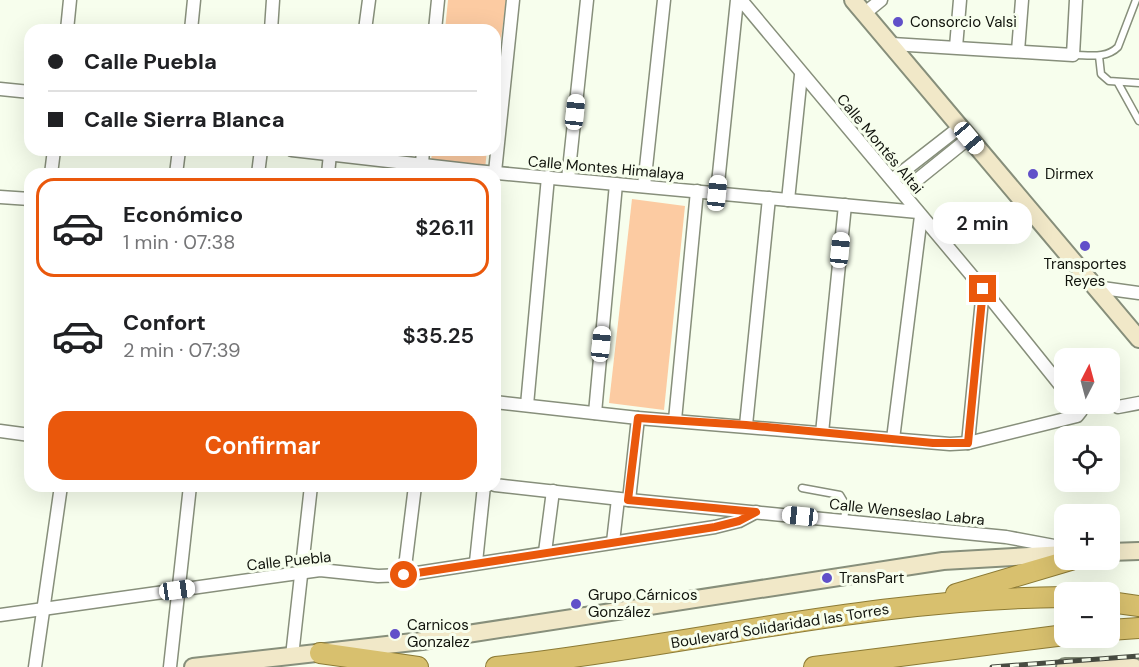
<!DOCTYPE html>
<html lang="es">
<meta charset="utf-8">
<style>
:root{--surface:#fff;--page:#f6f6f6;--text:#202124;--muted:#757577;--line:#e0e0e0;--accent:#ea580c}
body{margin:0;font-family:"DM Sans",sans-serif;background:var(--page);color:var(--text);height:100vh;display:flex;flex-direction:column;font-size:22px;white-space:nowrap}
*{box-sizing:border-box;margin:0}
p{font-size:20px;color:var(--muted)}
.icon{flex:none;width:33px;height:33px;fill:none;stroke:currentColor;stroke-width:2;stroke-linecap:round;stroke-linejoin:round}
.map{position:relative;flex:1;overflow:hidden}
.drawer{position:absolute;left:24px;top:168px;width:477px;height:324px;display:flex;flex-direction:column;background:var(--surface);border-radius:18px;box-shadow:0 6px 24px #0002}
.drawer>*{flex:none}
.hud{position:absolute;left:24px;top:24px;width:477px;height:132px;border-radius:18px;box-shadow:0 6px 24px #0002;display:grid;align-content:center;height:132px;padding:0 24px;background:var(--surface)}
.needle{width:39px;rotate:6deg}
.buttons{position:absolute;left:1054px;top:348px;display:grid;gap:12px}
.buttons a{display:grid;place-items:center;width:66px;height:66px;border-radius:12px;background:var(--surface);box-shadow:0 6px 24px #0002;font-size:30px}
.end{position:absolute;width:27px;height:27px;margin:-14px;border:8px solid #ea580c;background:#fff;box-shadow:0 0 0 3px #fff}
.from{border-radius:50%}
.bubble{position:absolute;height:42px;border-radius:18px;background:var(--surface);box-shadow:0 6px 24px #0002;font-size:20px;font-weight:600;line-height:42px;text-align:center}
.car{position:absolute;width:18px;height:36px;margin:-18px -9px;border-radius:8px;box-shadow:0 0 4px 2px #0007;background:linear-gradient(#fff 24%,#345 0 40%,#fff 0 76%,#345 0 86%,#fff 0)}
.hud b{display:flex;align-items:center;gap:21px;height:57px;font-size:22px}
.hud b+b{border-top:2px solid var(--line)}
.hud i{width:15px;height:15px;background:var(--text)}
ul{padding:10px 0 0;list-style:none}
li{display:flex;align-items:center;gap:18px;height:99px;margin:0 12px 9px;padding:0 12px;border:3px solid transparent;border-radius:18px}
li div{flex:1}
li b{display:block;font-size:22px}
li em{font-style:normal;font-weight:600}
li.on{border-color:var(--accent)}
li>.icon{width:54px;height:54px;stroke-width:1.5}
.action{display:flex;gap:12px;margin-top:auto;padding:12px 24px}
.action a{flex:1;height:69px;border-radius:18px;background:var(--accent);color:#fff;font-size:24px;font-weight:600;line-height:69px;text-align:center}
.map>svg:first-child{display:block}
.green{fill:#fccba2}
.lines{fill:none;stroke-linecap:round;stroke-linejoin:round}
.service-casing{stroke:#878f7b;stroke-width:9}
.minor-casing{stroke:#878f7b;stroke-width:15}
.secondary-casing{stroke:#878f7b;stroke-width:20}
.trunk-casing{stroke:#8c7a34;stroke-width:22}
.service{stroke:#fff;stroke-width:6}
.minor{stroke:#fff;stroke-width:12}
.secondary{stroke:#f1e8c8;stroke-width:16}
.trunk{stroke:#d8c06e;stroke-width:20}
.rail-casing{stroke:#484c42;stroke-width:5}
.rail{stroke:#f7feed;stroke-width:3;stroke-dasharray:9;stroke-linecap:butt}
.route{stroke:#ea580c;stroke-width:8}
.poi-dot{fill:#6150c9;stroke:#f7feed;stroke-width:2}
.labels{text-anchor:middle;stroke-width:6;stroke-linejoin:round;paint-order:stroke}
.poi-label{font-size:15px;fill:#11140d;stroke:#f7feed;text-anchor:start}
.street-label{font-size:15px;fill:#11140d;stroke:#f7feed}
</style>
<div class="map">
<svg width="1139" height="667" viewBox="0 0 1139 667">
<rect width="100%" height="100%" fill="#f7feed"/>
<g class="green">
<polygon points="448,0 506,0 495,86 495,30 445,30"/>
<polygon points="432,150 487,150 485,169 431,163"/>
<polygon points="632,199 685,206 664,410 609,403"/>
</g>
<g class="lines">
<g class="service-casing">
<g id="service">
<path d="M1073,55C1089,55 1106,59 1118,47L1136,0"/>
<polyline points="1099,56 1101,74 1109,81 1139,83"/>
<polyline points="1118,83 1139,121"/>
<polyline points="802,488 840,495 846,505 844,520"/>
</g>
</g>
<g class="minor-casing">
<g id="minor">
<polyline points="741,0 983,289 1065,391"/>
<polyline points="865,13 881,0"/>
<polyline points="67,30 70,0"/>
<polyline points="191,30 194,0"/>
<polyline points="271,30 273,0"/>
<polyline points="365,30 369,0"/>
<polyline points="435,30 438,0"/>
<polyline points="892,44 1073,55 1076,0"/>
<polyline points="956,47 960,0"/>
<polyline points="1018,51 1022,0"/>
<polyline points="0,89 30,92"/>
<polyline points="292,150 476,171 918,212"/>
<polyline points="422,164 423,150"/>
<polyline points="495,172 513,0"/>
<polyline points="51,174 54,150"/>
<polyline points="176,174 179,150"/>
<polyline points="258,174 261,150"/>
<polyline points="328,174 330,154"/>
<polyline points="568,179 587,0"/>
<polyline points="892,180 960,127"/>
<polyline points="644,186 664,0"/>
<polyline points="902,192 969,138"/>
<polyline points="717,193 737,0"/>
<polyline points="0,197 30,199"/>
<polyline points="788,200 801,75"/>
<polyline points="1095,287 1139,293"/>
<polyline points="495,402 638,418 950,444 968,443 1077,416 1081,411 1075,404"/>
<polyline points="527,405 548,177"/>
<polyline points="1118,407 1139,403"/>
<polyline points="595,413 616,184"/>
<polyline points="675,420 697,191"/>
<polyline points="746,425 769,198"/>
<polyline points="0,431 30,435"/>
<polyline points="822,433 845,205"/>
<polyline points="893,439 921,216"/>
<polyline points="968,443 983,289"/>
<polyline points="495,485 629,500 1006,537 1065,548"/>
<polyline points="629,500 638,418"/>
<polyline points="613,542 618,499"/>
<polyline points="545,552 553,491"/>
<polyline points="476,562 484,486"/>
<polyline points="404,575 415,486"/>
<polyline points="0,615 320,570 378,576 404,575 715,527 739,521 756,512"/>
<polyline points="292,656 311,486"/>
<polyline points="35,667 61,486"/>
<polyline points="170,667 190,486"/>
</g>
</g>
<g class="secondary-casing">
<g id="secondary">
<polyline points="853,0 1139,339"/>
<polyline points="1110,552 1139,551"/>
<polyline points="193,667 422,641 943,561 1065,554"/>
<polyline points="1065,667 1134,667"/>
</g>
</g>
<g class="trunk-casing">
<g id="trunk">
<polyline points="956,594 1071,560"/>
<polyline points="1110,602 1139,606"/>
<polyline points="1110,630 1139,628"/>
<polyline points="320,653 418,667"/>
<path d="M496,667C686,646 874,598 1065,597"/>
<polyline points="814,667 1065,635"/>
</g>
</g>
<use href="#service" class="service"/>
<use href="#minor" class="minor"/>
<use href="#secondary" class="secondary"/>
<use href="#trunk" class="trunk"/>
<g class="rail-casing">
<polyline id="rail" points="992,667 1139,656"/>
</g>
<use href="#rail" class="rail"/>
</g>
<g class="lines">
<polyline class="route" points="404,575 715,527 739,521 756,512 628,500 638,418 746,425 933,443 968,443 983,289"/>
</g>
<g class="poi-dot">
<circle cx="898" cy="22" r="6"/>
<circle cx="1033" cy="174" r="6"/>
<circle cx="1085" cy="246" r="6"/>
<circle cx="827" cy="578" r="6"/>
<circle cx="576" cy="604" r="6"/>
<circle cx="395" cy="634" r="6"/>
</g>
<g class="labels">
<g class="poi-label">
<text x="910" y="27">Consorcio Valsi</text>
<text x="1045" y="179">Dirmex</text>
<text x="1085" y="269" text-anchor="middle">Transportes<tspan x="1085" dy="17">Reyes</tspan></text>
<text x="839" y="583">TransPart</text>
<text x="588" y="600">Grupo Cárnicos<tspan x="588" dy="17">González</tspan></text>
<text x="407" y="630">Carnicos<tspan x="407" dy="17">Gonzalez</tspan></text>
</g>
<g class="street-label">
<text transform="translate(880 144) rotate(50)" y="5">Calle Montés Altai</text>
<text transform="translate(606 168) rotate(5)" y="5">Calle Montes Himalaya</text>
<text transform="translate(907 512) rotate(6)" y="5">Calle Wenseslao Labra</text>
<text transform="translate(289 561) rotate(-6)" y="5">Calle Puebla</text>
<text transform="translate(780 626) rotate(-9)" y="5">Boulevard Solidaridad las Torres</text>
</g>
</g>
</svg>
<div class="buttons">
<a><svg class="needle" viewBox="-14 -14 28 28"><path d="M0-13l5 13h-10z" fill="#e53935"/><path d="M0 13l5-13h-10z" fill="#757577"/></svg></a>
<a><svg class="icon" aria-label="locate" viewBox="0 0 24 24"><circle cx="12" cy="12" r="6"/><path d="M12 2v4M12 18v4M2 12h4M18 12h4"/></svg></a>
<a>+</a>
<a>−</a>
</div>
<i class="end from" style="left:404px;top:575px"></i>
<i class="end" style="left:983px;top:289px"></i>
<div class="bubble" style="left:933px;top:202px;width:99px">2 min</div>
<i class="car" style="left:575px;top:112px;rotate:6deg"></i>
<i class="car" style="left:969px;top:138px;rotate:140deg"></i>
<i class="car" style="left:717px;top:193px;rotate:6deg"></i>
<i class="car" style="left:840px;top:250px;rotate:6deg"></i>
<i class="car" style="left:601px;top:344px;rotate:6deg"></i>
<i class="car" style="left:800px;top:516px;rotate:276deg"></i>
<i class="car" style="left:177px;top:590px;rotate:82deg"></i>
<div class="hud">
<b><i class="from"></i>Calle Puebla</b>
<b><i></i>Calle Sierra Blanca</b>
</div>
<section class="drawer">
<ul>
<li class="on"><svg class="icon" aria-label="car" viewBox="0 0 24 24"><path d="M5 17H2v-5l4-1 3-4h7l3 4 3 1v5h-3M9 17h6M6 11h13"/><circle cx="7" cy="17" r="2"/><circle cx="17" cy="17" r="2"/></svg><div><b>Económico</b><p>1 min · 07:38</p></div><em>$26.11</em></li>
<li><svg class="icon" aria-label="car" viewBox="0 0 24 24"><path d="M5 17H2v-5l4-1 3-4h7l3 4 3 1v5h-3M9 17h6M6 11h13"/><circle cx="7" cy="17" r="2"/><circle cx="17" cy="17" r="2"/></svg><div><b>Confort</b><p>2 min · 07:39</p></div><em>$35.25</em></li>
</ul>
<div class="action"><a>Confirmar</a></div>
</section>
</div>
